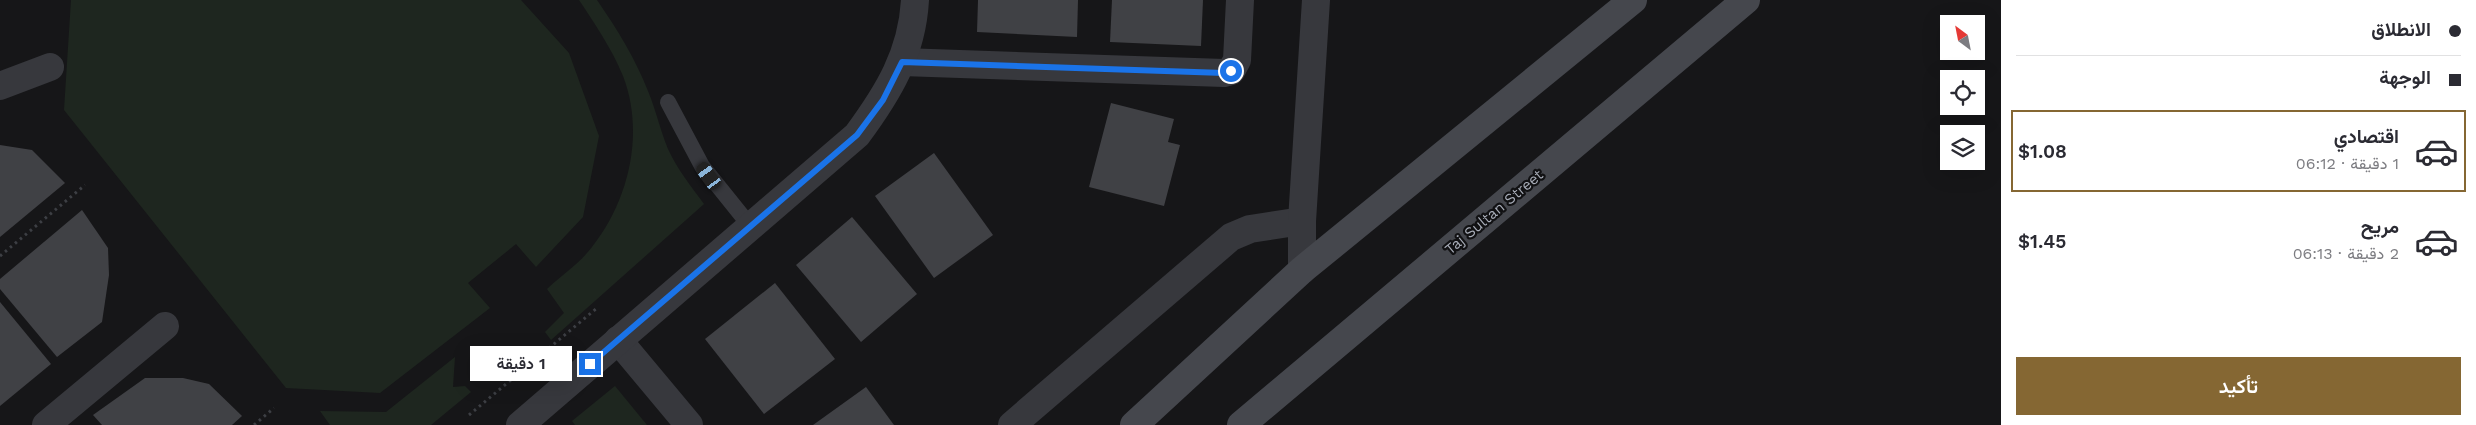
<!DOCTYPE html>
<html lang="ar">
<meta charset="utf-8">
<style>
:root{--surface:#fff;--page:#f7f7f7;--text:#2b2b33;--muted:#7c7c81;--line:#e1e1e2;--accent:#856733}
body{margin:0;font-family:"Work Sans",Vazirmatn,sans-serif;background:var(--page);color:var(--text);direction:rtl;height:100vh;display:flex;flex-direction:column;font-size:19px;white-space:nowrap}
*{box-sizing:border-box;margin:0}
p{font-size:16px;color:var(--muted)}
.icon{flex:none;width:28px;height:28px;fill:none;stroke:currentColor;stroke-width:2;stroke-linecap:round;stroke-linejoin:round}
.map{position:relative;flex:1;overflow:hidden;direction:ltr}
.sheet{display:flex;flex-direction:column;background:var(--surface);width:475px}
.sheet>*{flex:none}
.hud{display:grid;align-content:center;height:110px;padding:0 15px;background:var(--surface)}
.needle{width:32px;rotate:328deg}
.controls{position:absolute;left:1940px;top:15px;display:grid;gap:10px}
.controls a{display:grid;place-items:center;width:45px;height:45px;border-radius:0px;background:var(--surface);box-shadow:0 5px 20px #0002;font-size:25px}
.end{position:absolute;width:22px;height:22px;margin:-11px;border:6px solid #1a73e8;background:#fff;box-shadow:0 0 0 2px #fff}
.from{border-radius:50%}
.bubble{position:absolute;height:35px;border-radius:0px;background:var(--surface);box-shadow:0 5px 20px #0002;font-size:16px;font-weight:600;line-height:35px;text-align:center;direction:rtl}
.car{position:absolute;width:15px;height:30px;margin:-15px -8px;border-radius:6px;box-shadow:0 0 4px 1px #0007;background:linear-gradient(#222 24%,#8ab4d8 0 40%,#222 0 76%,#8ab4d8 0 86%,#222 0)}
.hud b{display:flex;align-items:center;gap:18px;height:48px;font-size:19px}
.hud b+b{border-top:1px solid var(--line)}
.hud i{width:12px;height:12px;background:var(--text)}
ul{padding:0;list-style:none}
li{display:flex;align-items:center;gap:15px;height:82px;margin:0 10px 8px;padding:0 5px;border:2px solid transparent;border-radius:0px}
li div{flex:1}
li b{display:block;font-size:19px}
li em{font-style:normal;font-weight:600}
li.on{border-color:var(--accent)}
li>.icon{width:45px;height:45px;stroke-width:1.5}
.primary-button{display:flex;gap:10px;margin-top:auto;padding:10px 15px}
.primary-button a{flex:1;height:58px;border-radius:0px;background:var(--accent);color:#fff;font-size:20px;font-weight:600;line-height:58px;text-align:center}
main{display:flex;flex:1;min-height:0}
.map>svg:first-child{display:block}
.green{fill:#1e261f}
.building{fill:#404145}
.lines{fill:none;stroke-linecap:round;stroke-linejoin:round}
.path{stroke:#3d3f44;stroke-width:3;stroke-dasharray:2.5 4;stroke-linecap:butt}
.service{stroke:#37383d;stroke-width:16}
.minor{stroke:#37383d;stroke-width:28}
.tertiary{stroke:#37383d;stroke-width:28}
.secondary{stroke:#45474d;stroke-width:28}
.route{stroke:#1a73e8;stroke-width:6}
.labels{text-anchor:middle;stroke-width:4.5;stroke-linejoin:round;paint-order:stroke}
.street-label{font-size:15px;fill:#a8adb8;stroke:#111113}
</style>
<main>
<section class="sheet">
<div class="hud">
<b><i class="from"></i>الانطلاق</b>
<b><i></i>الوجهة</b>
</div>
<ul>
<li class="on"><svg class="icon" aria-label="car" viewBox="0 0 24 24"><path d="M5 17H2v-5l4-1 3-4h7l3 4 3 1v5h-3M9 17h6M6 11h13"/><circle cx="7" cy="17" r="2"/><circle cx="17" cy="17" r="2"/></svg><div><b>اقتصادي</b><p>1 دقيقة · 06:12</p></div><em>$1.08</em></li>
<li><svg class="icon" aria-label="car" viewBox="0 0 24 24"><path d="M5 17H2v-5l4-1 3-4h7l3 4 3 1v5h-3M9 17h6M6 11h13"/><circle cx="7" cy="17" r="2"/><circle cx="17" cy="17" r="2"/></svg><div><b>مريح</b><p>2 دقيقة · 06:13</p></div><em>$1.45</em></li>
</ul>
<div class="primary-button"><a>تأكيد</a></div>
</section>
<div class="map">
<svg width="2001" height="425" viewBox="0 0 2001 425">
<rect width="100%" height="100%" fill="#161618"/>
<g class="green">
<polygon points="71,0 521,0 569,53 599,136 583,217 536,267 516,244 468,283 490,308 380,393 286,388 64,110"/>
<path d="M579,0H597C617,29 635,58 648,91C656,110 660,130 668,149C677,169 691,186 704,204L551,340L545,332L564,313L547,289C562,275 580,263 592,247C629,200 645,133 623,76C612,49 595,24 579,0Z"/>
<polygon points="455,357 453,387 465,386 471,392 431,425 330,425 320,411 386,412"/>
<polygon points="615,386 647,425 575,425 572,421"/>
</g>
<g class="building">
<polygon points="978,0 1078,0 1077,37 977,32"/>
<polygon points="1112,0 1203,0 1201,46 1110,42"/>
<polygon points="1111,103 1174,119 1168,142 1180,145 1164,206 1089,187"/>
<polygon points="0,145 32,150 65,183 0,237"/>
<polygon points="934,153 993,235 934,278 875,196"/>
<polygon points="82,210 108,248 109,275 102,322 57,357 0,289 0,279"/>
<polygon points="852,217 917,294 861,342 796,265"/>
<polygon points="775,283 835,359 764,414 705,339"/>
<polygon points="0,302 51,364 0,406"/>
<polygon points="145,378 183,378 209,384 242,416 232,425 102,425 93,415"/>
<polygon points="866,387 894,425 813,425"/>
</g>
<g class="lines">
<g class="path">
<polyline points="0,256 85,185"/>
<polyline points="469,415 597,308"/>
<polyline points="254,425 274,408"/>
</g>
<polyline class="service" points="668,102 702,166 751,227"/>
<g class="minor">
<polyline points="902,62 1224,73 1231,71 1237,60 1240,0"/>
<polyline points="0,86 50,67"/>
<polyline points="618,340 689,425"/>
<polyline points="46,425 165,326"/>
<path d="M520,425L857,135C888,93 912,54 915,0"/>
<polyline points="1012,425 1231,237 1250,229 1302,221"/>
</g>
<polyline class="tertiary" points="1302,270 1302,221 1316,0"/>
<g class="secondary">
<polyline points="1134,425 1302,270 1633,0"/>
<polyline points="1241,425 1746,0"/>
</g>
</g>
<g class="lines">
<polyline class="route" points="590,364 857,135 883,100 902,62 1224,73 1231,71"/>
</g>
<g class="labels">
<g class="street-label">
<text transform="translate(1494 212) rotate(-40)" y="5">Taj Sultan Street</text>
</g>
</g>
</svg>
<div class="controls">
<a><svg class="needle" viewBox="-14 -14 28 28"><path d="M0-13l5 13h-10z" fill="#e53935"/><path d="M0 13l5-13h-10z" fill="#7c7c81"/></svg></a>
<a><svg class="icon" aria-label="locate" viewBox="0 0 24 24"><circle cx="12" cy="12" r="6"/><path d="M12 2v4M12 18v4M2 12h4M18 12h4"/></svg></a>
<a><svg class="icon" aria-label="layers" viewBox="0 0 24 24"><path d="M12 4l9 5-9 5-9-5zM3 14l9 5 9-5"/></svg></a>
</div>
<i class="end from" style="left:1231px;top:71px"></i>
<i class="end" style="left:590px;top:364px"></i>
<div class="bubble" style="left:470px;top:346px;width:102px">1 دقيقة</div>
<i class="car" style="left:709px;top:176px;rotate:324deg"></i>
</div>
</main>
